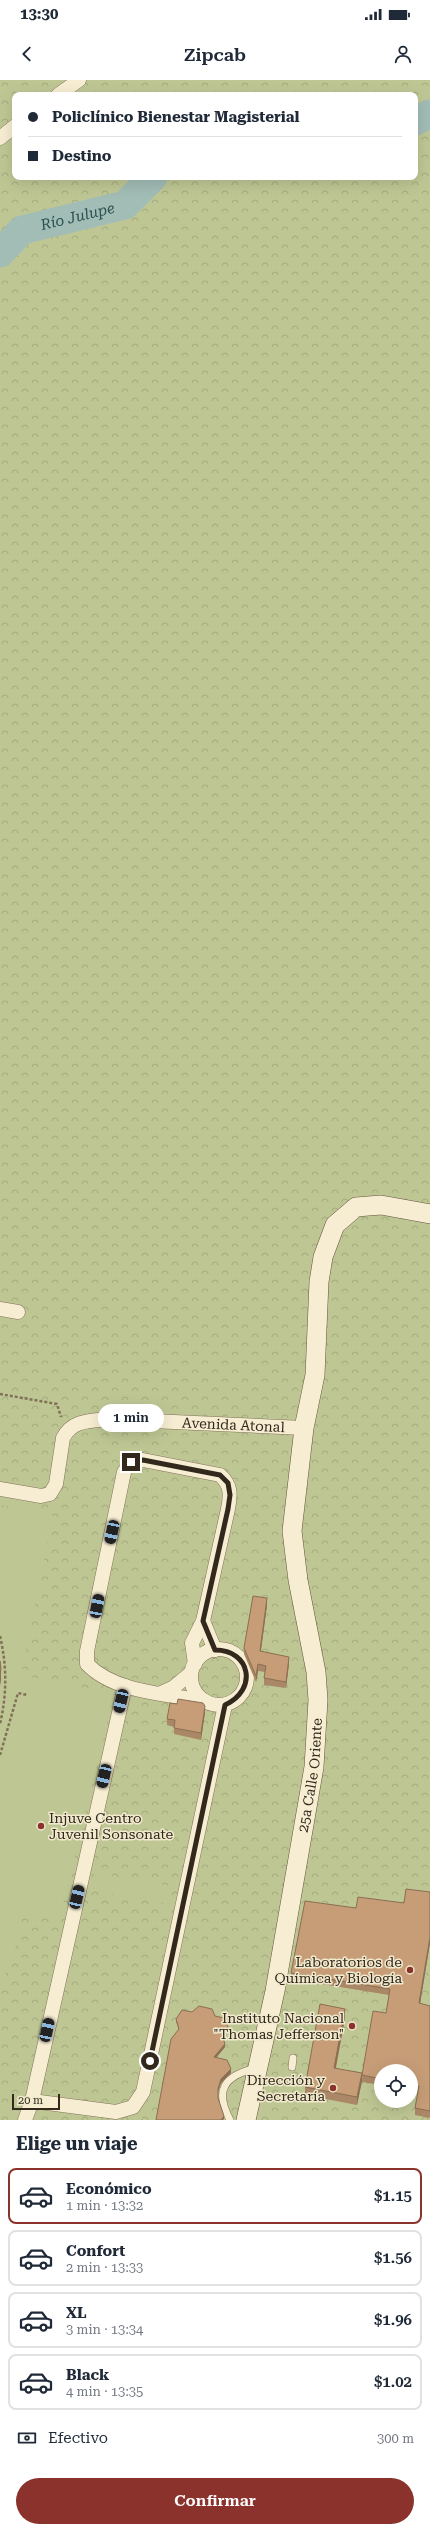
<!DOCTYPE html>
<html lang="es">
<meta charset="utf-8">
<style>
:root{--surface:#fff;--page:#f6f6f7;--text:#1f2937;--muted:#747a83;--line:#e0e1e3;--accent:#8c322d}
body{margin:0;font-family:"Roboto Serif",serif;background:var(--page);color:var(--text);height:100vh;display:flex;flex-direction:column;font-size:15px;white-space:nowrap}
*{box-sizing:border-box;margin:0}
p{font-size:13px;color:var(--muted)}
.icon{flex:none;width:22px;height:22px;fill:none;stroke:currentColor;stroke-width:2;stroke-linecap:round;stroke-linejoin:round}
.map{position:relative;height:2040px;overflow:hidden}
.details{display:flex;flex-direction:column;background:var(--surface);flex:1}
.details>*{flex:none}
.banner{position:absolute;left:12px;top:12px;width:406px;height:88px;border-radius:8px;box-shadow:0 4px 16px #0002;display:grid;align-content:center;height:88px;padding:0 16px;background:var(--surface)}
.buttons{position:absolute;left:374px;top:1984px;display:grid;gap:8px}
.buttons a{display:grid;place-items:center;width:44px;height:44px;border-radius:50%;background:var(--surface);box-shadow:0 4px 16px #0002;font-size:20px}
.scale{position:absolute;left:12px;bottom:10px;width:48px;box-sizing:border-box;padding-left:4px;border:2px solid #32281c;border-top:0;font-size:11px;line-height:14px;white-space:nowrap;color:#32281c;-webkit-text-stroke:3px #f2eace;paint-order:stroke}
.end{position:absolute;width:18px;height:18px;margin:-9px;border:5px solid #32281c;background:#fff;box-shadow:0 0 0 2px #fff}
.from{border-radius:50%}
.bubble{position:absolute;height:28px;border-radius:14px;background:var(--surface);box-shadow:0 4px 16px #0002;font-size:13px;font-weight:600;line-height:28px;text-align:center}
.car{position:absolute;width:12px;height:24px;margin:-12px -6px;border-radius:5px;box-shadow:0 0 3px 1px #0007;background:linear-gradient(#222 24%,#8ab4d8 0 40%,#222 0 76%,#8ab4d8 0 86%,#222 0)}
.banner b{display:flex;align-items:center;gap:14px;height:38px;font-size:15px}
.banner b+b{border-top:1px solid var(--line)}
.banner i{width:10px;height:10px;background:var(--text)}
ul{padding:0;list-style:none}
li{display:flex;align-items:center;gap:12px;height:56px;margin:0 8px 6px;padding:0 8px;border:2px solid var(--line);border-radius:8px}
li div{flex:1}
li b{display:block;font-size:15px}
li em{font-style:normal;font-weight:600}
li.current{border-color:var(--accent)}
li>.icon{width:36px;height:36px;stroke-width:1.5}
h2{padding:0 16px;font-size:18px;line-height:48px}
.pay{display:flex;align-items:center;gap:10px;height:44px;padding:0 16px;font-size:15px}
.pay p{margin-inline-start:auto}
.primary-button{display:flex;gap:8px;margin-top:auto;padding:8px 16px}
.primary-button a{flex:1;height:46px;border-radius:24px;background:var(--accent);color:#fff;font-size:16px;font-weight:600;line-height:46px;text-align:center}
.status{display:flex;justify-content:space-between;align-items:center;height:28px;padding:0 20px;background:var(--surface);direction:ltr}
.status svg{height:11px;fill:currentColor}
header{display:flex;justify-content:space-between;align-items:center;height:52px;padding:0 16px;background:var(--surface);font-size:18px;font-weight:600}
.map>svg:first-child{display:block}
.park{fill:url(#park-crowns);fill-rule:evenodd}
.garden{fill:#bec794}
.lines{fill:none;stroke-linecap:round;stroke-linejoin:round}
.river{stroke:#a2bcb6;stroke-width:29}
.lane-casing{stroke:#827159;stroke-width:8}
.street-casing{stroke:#827159;stroke-width:15}
.secondary-casing{stroke:#63523c;stroke-width:20}
.path{stroke:#827159;stroke-width:2.5;stroke-dasharray:3 2;stroke-linecap:butt}
.lane{stroke:#f6edd2;stroke-width:7}
.street{stroke:#f6edd2;stroke-width:14}
.secondary{stroke:#f6edd2;stroke-width:19}
.wall{fill:#aa8766}
.shaded-wall{fill:#8b6e53}
.building{fill:#c69d77;stroke:#8b6e53}
.route{stroke:#32281c;stroke-width:5}
.poi-dot{fill:#8c322d;stroke:#f2eace;stroke-width:1.5}
.labels{text-anchor:middle;stroke-width:3;stroke-linejoin:round;paint-order:stroke}
.street-label{font-size:14px;fill:#32281c;stroke:#f2eace}
.poi-label{font-size:14px;fill:#32281c;stroke:#f2eace;text-anchor:end}
.water-label{font-size:15px;font-style:italic;fill:#2c5151;stroke:#f2eace}
</style>
<div class="status"><b>13:30</b><svg viewBox="0 0 49 12"><path d="M0 12V9h3v3zM5 12V6h3v6zM10 12V3h3v9zM15 12V0h3v12zM26 1h20v11H26zM47 4h2v5h-2z"/></svg></div>
<header><svg class="icon" aria-label="back" viewBox="0 0 24 24"><path d="M15 5l-7 7 7 7"/></svg>Zipcab<svg class="icon" aria-label="person" viewBox="0 0 24 24"><circle cx="12" cy="8" r="4"/><path d="M4 21q1-7 8-7t8 7"/></svg></header>
<div class="map">
<svg width="430" height="2040" viewBox="0 0 430 2040">
<defs>
<pattern id="park-crowns" width="20" height="18" patternUnits="userSpaceOnUse"><rect width="20" height="18" fill="#bec794"/><path d="M2 6a3 3 0 1 1 6 0M12 15a3 3 0 1 1 6 0" fill="none" stroke="#a4ab7f"/></pattern>
</defs>
<rect width="100%" height="100%" fill="#eae0bf"/>
<path class="park" d="M0,0H430V2040H0ZM15,15H415V97H15ZM381,1991H411V2021H381Z"/>
<g class="garden">
<polygon points="0,1409 41,1416 39,1431 0,1425"/>
<polygon points="0,1427 53,1436 21,1595 114,1614 59,1840 20,1833 17,1862 0,1908"/>
<polygon points="94,1793 171,1806 168,1824 90,1810"/>
</g>
<g class="lines">
<g class="river">
<polyline points="415,41 430,34"/>
<path id="s1" d="M0,173L22,150L125,125L153,97"/>
</g>
<g class="lane-casing">
<g id="lane">
<polyline points="292,1987 293,1978"/>
<path d="M230,2040C214,2010 224,1996 256,1988"/>
</g>
</g>
<g class="street-casing">
<g id="street">
<polyline points="58,15 79,0"/>
<polyline points="0,58 15,46"/>
<polyline points="0,1229 18,1232"/>
<path id="s2" d="M0,1409L41,1416L50,1414L56,1404L63,1358C72,1340 90,1341 108,1339L304,1348"/>
<polyline points="203,1541 215,1570"/>
<circle cx="219" cy="1597" r="28"/>
<path d="M195,1584L192,1563L203,1541L228,1429C231,1414 231,1405 220,1395L143,1380L131,1382L124,1392L87,1571V1584C115,1613 168,1614 205,1621"/>
<polyline points="161,1613 174,1607 191,1593"/>
<polyline points="32,2021 116,2032 133,2027 143,2012 225,1625"/>
<polyline points="25,2040 32,2021 125,1606"/>
</g>
</g>
<g class="secondary-casing">
<g id="secondary">
<path id="s3" d="M246,2040L275,1911L314,1687L318,1620L316,1592L298,1500L292,1451L304,1348L315,1295L319,1202L323,1177L335,1145L356,1127L381,1125L430,1134"/>
</g>
</g>
<g class="path">
<polyline points="0,1314 57,1324 61,1337"/>
<path d="M0,1556C7,1586 7,1614 0,1644"/>
<polyline points="0,1675 18,1613 27,1615"/>
</g>
<use href="#lane" class="lane"/>
<use href="#street" class="street"/>
<use href="#secondary" class="secondary"/>
</g>
<g class="wall">
<polygon points="267,1525 261,1571 289,1583 286,1608 264,1605 264,1598 265,1592 258,1591 256,1602 244,1574 244,1568"/>
<polygon points="205,1632 201,1660 174,1654 174,1647 167,1645 167,1639"/>
<polygon points="430,1812 430,1863 420,1924 430,1926 430,2038 415,2035 415,2028 418,2012 411,2011 411,1991 381,1991 381,2005 362,2002 362,1995 386,1933 389,1915 291,1899 291,1893 356,1828 404,1823"/>
<polygon points="215,1936 228,1950 223,1957 225,1967 216,1978 231,1993 221,2003 218,2012 218,2018 224,2039 179,1950 176,1942 176,1939"/>
<polygon points="345,1938 336,1988 362,2001 357,2025 305,2015 305,2007"/>
</g>
<g class="shaded-wall">
<polygon points="267,1518 267,1525 260,1577 260,1571"/>
<polygon points="289,1577 289,1583 286,1608 286,1602"/>
<polygon points="258,1584 258,1591 256,1602 256,1596"/>
<polygon points="1,1589 1,1600 0,1606 0,1596"/>
<polygon points="205,1626 205,1632 201,1660 201,1653"/>
<polygon points="430,1857 430,1863 419,1930 419,1923"/>
<polygon points="345,1929 345,1938 334,1996 334,1988"/>
<polygon points="228,1947 228,1950 222,1958 222,1955"/>
<polygon points="225,1964 225,1967 214,1980 214,1977"/>
<polygon points="231,1989 231,1993 221,2003 218,2012 218,2009 221,1999"/>
<polygon points="362,1993 362,2001 357,2025 357,2017"/>
<polygon points="224,2036 224,2039 223,2040 221,2040"/>
</g>
<g class="building">
<polygon points="253,1516 267,1518 260,1571 289,1577 286,1602 264,1598 266,1586 258,1584 256,1596 244,1568"/>
<polygon points="0,1581 1,1589 0,1596"/>
<polygon points="178,1619 203,1623 205,1626 201,1653 174,1648 175,1640 167,1639 170,1623 177,1624"/>
<polygon points="406,1809 430,1812 430,1857 419,1923 430,1926 430,2031 415,2028 419,2006 411,2005 411,1991 381,1991 381,1999 362,1995 373,1931 386,1933 390,1909 291,1893 305,1821 356,1828 358,1817 404,1823"/>
<polygon points="320,1924 345,1929 334,1988 362,1993 357,2017 305,2007"/>
<polygon points="199,1926 212,1929 215,1936 224,1938 228,1947 222,1955 225,1964 214,1977 227,1980 231,1989 221,1999 218,2009 218,2018 224,2036 221,2040 156,2040 171,1959 179,1949 176,1939 182,1930 192,1932"/>
</g>
<g class="lines">
<path class="route" d="M131,1382L143,1380L220,1395L228,1403L230,1415L228,1429L203,1541L215,1570C251,1570 258,1610 225,1625L150,1981"/>
</g>
<g class="poi-dot">
<circle cx="41" cy="1746" r="4"/>
<circle cx="410" cy="1890" r="4"/>
<circle cx="352" cy="1946" r="4"/>
<circle cx="333" cy="2008" r="4"/>
</g>
<g class="labels">
<g class="street-label">
<text dy="5" stroke="none"><textPath href="#s2" startOffset="286">Avenida Atonal</textPath></text>
<text dy="5" stroke="none"><textPath href="#s3" startOffset="351">25a Calle Oriente</textPath></text>
</g>
<g class="poi-label">
<text x="49" y="1743" text-anchor="start">Injuve Centro<tspan x="49" dy="16">Juvenil Sonsonate</tspan></text>
<text x="402" y="1887">Laboratorios de<tspan x="402" dy="16">Química y Biología</tspan></text>
<text x="344" y="1943">Instituto Nacional<tspan x="344" dy="16">"Thomas Jefferson"</tspan></text>
<text x="325" y="2005">Dirección y<tspan x="325" dy="16">Secretaría</tspan></text>
</g>
<g class="water-label">
<text dy="5" stroke="none"><textPath href="#s1" startOffset="89">Río Julupe</textPath></text>
</g>
</g>
</svg>
<div class="buttons">
<a><svg class="icon" aria-label="locate" viewBox="0 0 24 24"><circle cx="12" cy="12" r="6"/><path d="M12 2v4M12 18v4M2 12h4M18 12h4"/></svg></a>
</div>
<div class="scale">20 m</div>
<i class="end from" style="left:150px;top:1981px"></i>
<i class="end" style="left:131px;top:1382px"></i>
<div class="bubble" style="left:98px;top:1324px;width:66px">1 min</div>
<i class="car" style="left:112px;top:1452px;rotate:192deg"></i>
<i class="car" style="left:97px;top:1526px;rotate:11deg"></i>
<i class="car" style="left:121px;top:1621px;rotate:193deg"></i>
<i class="car" style="left:104px;top:1696px;rotate:193deg"></i>
<i class="car" style="left:77px;top:1817px;rotate:13deg"></i>
<i class="car" style="left:47px;top:1950px;rotate:12deg"></i>
<div class="banner">
<b><i class="from"></i>Policlínico Bienestar Magisterial</b>
<b><i></i>Destino</b>
</div>
</div>
<section class="details">
<h2>Elige un viaje</h2>
<ul>
<li class="current"><svg class="icon" aria-label="car" viewBox="0 0 24 24"><path d="M5 17H2v-5l4-1 3-4h7l3 4 3 1v5h-3M9 17h6M6 11h13"/><circle cx="7" cy="17" r="2"/><circle cx="17" cy="17" r="2"/></svg><div><b>Económico</b><p>1 min · 13:32</p></div><em>$1.15</em></li>
<li><svg class="icon" aria-label="car" viewBox="0 0 24 24"><path d="M5 17H2v-5l4-1 3-4h7l3 4 3 1v5h-3M9 17h6M6 11h13"/><circle cx="7" cy="17" r="2"/><circle cx="17" cy="17" r="2"/></svg><div><b>Confort</b><p>2 min · 13:33</p></div><em>$1.56</em></li>
<li><svg class="icon" aria-label="car" viewBox="0 0 24 24"><path d="M5 17H2v-5l4-1 3-4h7l3 4 3 1v5h-3M9 17h6M6 11h13"/><circle cx="7" cy="17" r="2"/><circle cx="17" cy="17" r="2"/></svg><div><b>XL</b><p>3 min · 13:34</p></div><em>$1.96</em></li>
<li><svg class="icon" aria-label="car" viewBox="0 0 24 24"><path d="M5 17H2v-5l4-1 3-4h7l3 4 3 1v5h-3M9 17h6M6 11h13"/><circle cx="7" cy="17" r="2"/><circle cx="17" cy="17" r="2"/></svg><div><b>Black</b><p>4 min · 13:35</p></div><em>$1.02</em></li>
</ul>
<div class="pay"><svg class="icon" aria-label="cash" viewBox="0 0 24 24"><path d="M3 7h18v10H3z"/><circle cx="12" cy="12" r="2"/></svg>Efectivo<p>300 m</p></div>
<div class="primary-button"><a>Confirmar</a></div>
</section>
